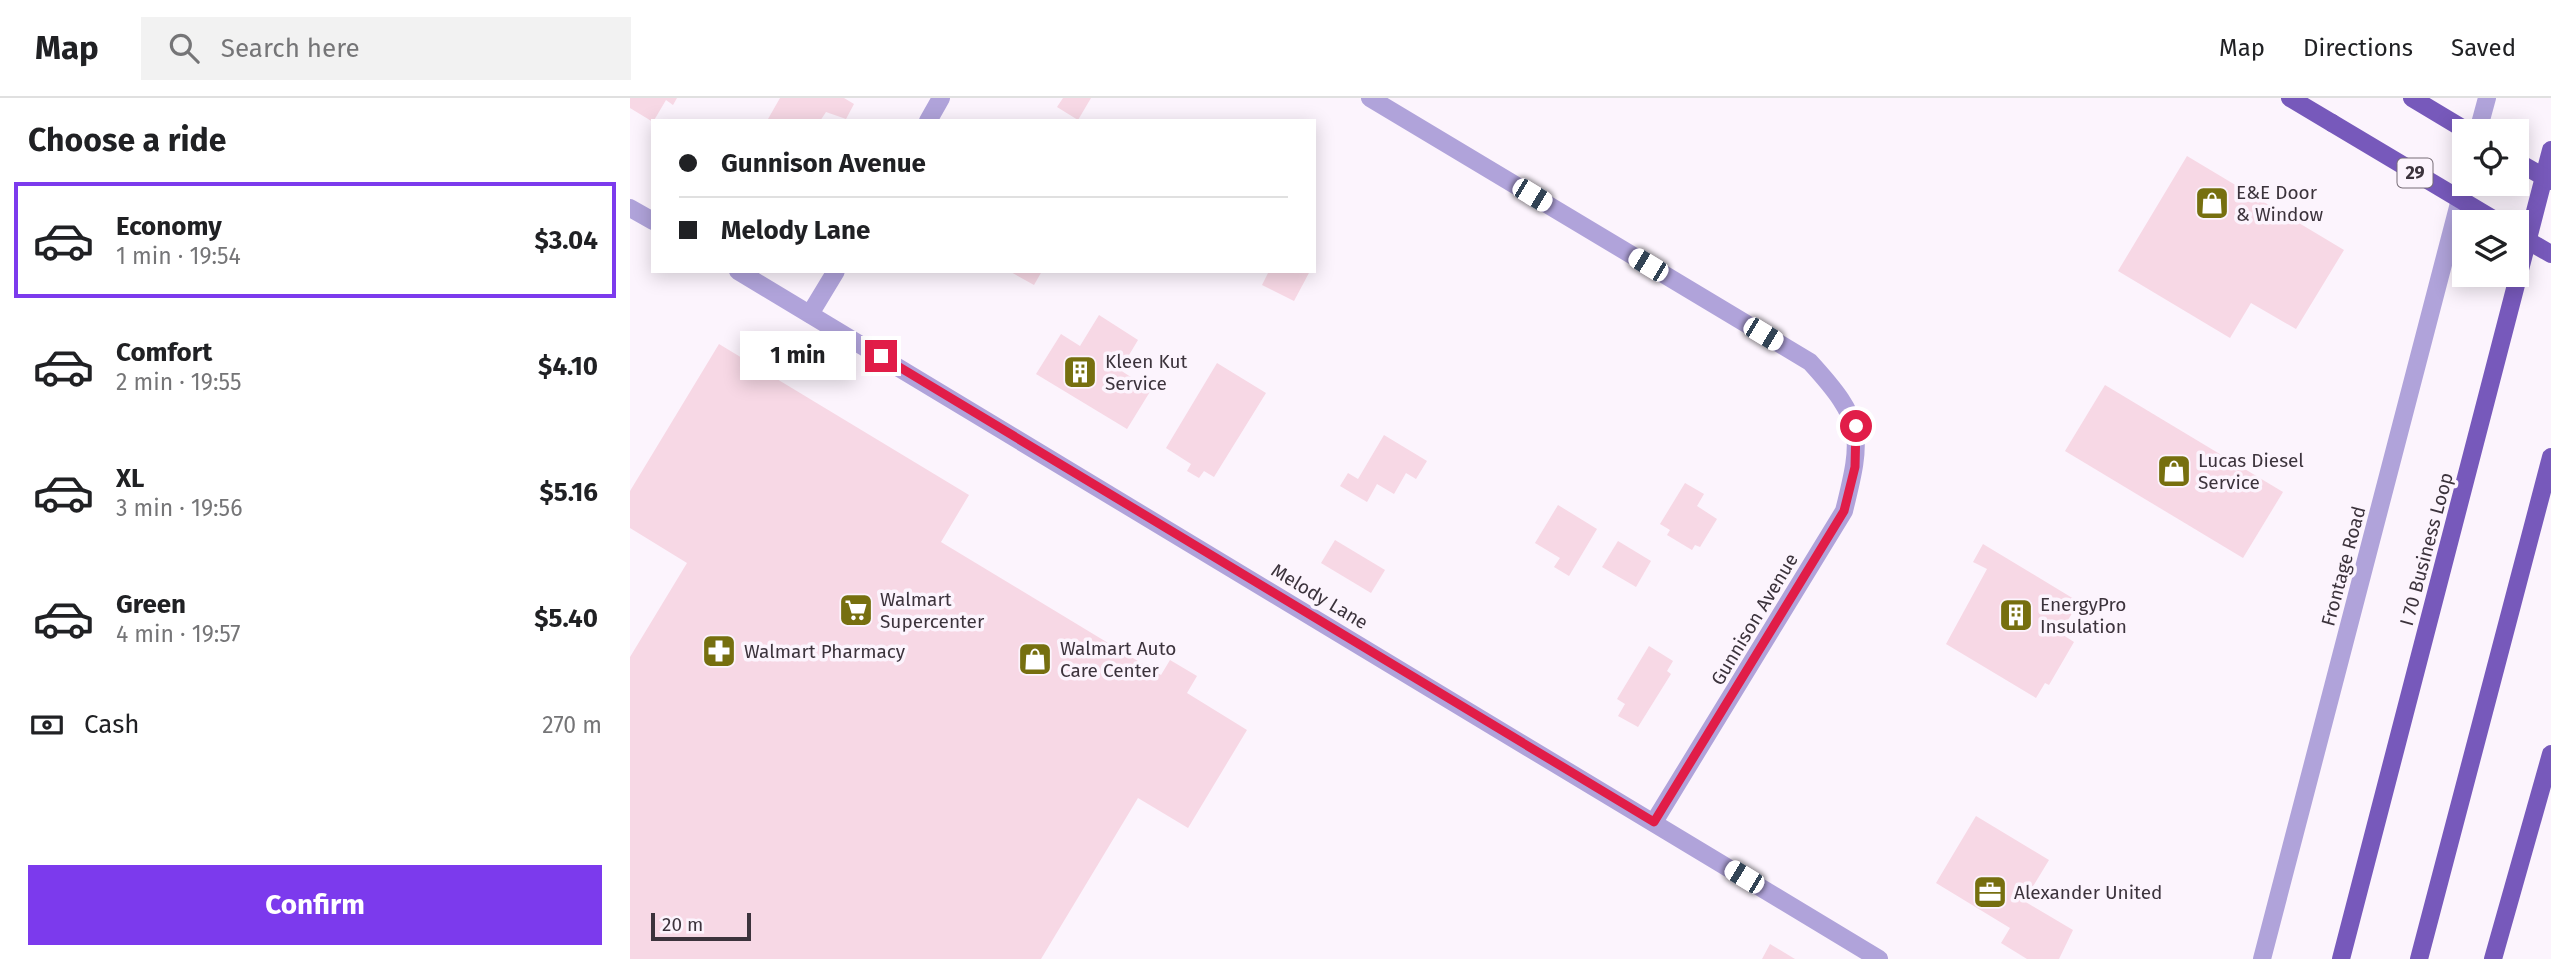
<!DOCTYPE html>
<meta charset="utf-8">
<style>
:root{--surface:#fff;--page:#f2f2f2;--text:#202124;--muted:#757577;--line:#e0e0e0;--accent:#7c3aed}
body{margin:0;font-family:"Fira Sans",sans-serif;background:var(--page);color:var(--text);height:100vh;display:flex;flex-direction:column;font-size:26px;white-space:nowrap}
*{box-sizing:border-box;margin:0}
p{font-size:23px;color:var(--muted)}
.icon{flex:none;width:38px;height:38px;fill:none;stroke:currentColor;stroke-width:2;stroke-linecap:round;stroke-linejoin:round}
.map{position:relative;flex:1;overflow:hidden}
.details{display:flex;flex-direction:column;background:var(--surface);width:630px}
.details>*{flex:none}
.top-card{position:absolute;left:21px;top:21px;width:665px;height:154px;border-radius:0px;box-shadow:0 4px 18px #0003;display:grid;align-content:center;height:154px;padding:0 28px;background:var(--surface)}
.buttons{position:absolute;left:1822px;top:21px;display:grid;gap:14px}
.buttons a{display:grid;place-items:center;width:77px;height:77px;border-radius:0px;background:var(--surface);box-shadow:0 4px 18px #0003;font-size:35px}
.scale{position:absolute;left:21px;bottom:18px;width:100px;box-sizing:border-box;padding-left:7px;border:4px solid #3c333c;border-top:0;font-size:19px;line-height:24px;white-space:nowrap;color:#3c333c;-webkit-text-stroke:5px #fcf4fd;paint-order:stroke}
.end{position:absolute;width:32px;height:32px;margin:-16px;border:9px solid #e11d48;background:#fff;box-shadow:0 0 0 4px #fff}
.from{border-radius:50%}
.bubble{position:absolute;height:49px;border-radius:0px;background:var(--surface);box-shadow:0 4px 18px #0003;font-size:23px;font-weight:700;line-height:49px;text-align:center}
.car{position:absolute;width:21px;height:42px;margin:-21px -10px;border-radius:9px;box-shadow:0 0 5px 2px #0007;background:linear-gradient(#fff 24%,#345 0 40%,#fff 0 76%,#345 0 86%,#fff 0)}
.top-card b{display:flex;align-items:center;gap:24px;height:66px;font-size:26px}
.top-card b+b{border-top:2px solid var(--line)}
.top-card i{width:18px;height:18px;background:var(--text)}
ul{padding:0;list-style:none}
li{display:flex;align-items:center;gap:21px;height:116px;margin:0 14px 10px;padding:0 14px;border:4px solid transparent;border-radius:0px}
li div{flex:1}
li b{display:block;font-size:26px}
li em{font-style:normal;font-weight:700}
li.on{border-color:var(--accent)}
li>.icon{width:63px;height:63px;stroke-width:1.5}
h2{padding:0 28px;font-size:32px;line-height:84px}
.pay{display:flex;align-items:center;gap:18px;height:77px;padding:0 28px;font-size:26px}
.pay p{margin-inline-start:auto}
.action{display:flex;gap:14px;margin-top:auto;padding:14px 28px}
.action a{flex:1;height:80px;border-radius:0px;background:var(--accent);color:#fff;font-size:28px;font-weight:700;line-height:80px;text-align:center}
header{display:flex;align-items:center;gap:42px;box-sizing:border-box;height:98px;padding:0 35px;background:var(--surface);border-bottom:2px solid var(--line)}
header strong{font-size:33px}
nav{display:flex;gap:38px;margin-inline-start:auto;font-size:24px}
.search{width:490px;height:63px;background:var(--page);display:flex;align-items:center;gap:18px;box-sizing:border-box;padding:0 24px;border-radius:0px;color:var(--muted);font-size:26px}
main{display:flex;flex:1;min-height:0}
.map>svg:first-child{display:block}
.building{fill:#f7d8e5}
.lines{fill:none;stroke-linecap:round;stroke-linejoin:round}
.minor{stroke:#b0a3da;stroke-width:18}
.major{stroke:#7759bb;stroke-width:18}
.major-bridge{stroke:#7759bb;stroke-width:18}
.route{stroke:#e11d48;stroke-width:9}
.labels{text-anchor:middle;stroke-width:7;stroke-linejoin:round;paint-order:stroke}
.shield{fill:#fcf4fd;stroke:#766d76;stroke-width:2}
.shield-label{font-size:18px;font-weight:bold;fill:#3c333c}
.poi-label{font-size:19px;fill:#3c333c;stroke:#fcf4fd;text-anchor:start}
.street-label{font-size:19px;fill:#3c333c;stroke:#fcf4fd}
</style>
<header>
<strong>Map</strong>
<div class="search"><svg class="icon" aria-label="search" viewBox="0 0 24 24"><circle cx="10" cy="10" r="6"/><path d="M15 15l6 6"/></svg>Search here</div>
<nav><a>Map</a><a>Directions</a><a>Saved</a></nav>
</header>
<main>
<section class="details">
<h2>Choose a ride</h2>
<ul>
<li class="on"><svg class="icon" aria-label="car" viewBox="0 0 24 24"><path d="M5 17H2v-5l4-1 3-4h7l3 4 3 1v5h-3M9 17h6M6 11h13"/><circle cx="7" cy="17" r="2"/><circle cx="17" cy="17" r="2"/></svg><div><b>Economy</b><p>1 min · 19:54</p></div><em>$3.04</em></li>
<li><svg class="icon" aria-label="car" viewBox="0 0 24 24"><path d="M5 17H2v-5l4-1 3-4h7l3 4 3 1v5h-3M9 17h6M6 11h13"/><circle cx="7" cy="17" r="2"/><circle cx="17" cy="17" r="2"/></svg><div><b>Comfort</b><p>2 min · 19:55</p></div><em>$4.10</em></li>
<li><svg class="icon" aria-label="car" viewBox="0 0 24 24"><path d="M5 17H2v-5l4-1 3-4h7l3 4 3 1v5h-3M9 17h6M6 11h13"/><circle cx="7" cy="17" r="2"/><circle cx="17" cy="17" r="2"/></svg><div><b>XL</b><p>3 min · 19:56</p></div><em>$5.16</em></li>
<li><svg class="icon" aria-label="car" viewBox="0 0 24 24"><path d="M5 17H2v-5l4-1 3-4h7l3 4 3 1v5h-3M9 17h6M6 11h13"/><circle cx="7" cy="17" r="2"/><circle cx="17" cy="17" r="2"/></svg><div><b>Green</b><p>4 min · 19:57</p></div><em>$5.40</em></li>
</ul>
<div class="pay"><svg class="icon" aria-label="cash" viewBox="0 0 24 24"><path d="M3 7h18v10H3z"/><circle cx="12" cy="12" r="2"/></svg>Cash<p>270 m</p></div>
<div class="action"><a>Confirm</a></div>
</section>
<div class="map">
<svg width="1921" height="861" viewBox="0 0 1921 861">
<rect width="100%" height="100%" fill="#fcf4fd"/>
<g class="building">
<polygon points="0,0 47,0 43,7 36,2 23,24 0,10"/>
<polygon points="150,0 214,0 224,6 216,21 196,14 190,23 141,23 138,21"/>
<polygon points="433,0 461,0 448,22 427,9"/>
<polygon points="1557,58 1714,152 1666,231 1621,205 1600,240 1488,173"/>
<polygon points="379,173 412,173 404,187"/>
<polygon points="639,173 680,173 664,203 632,187"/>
<polygon points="469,217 508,242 490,272 521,292 497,331 406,276 431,236 450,248"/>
<polygon points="89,246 339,397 311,444 531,577 540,562 567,578 557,595 617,632 558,730 508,700 411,861 0,861 0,559 57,465 0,430 0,393"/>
<polygon points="587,265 636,295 584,379 574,373 569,380 557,373 561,366 536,350"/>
<polygon points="1475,287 1653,394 1613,460 1435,353"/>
<polygon points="754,337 797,363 786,381 776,375 764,396 747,386 737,404 710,388 718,375 728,381"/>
<polygon points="1055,385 1074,396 1067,408 1087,421 1070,449 1065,447 1062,452 1037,437 1040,432 1030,426"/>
<polygon points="928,407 967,431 939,478 924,469 930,460 905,445"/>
<polygon points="705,442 755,472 741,495 691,465"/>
<polygon points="988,443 1021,463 1006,489 972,469"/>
<polygon points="1353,446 1449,504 1430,535 1444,544 1419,587 1415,585 1406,600 1316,546 1357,471 1343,464"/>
<polygon points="1019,548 1043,563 1037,573 1041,576 1008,629 988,618 995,606 987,601"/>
<polygon points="1346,718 1419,762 1394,803 1443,832 1429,861 1397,861 1371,845 1380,830 1306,785"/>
<polygon points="1140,846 1165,861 1132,861"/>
</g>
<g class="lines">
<g class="minor">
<path d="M740,0L1180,264C1234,323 1233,337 1214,413L1024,724"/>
<polyline points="298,23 311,0"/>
<polyline points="1848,33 1857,0"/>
<polyline points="0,110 23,123"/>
<polyline points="108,173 1249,861"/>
<polyline points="180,216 206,173"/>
<polyline points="1632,861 1834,86"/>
</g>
<g class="major">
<polyline points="1660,0 1702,25"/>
<polyline points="1782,0 1837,33"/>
<polyline points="1711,861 1921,52"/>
<polyline points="1789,861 1921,359"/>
<polyline points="1863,861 1921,656"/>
</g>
<g class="major-bridge">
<polyline points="1702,25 1868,124"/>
<polyline points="1886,63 1921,83"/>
<polyline points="1886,136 1921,156"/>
</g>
</g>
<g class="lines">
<polyline class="route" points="251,258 1024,724 1214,413 1225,369 1226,328"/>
</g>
<defs>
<g id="shop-square" transform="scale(1.75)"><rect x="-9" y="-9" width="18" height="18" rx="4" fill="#766f0f" stroke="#fcf4fd"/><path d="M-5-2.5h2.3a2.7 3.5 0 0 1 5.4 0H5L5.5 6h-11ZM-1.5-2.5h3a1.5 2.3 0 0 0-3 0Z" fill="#fff"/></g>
<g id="building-square" transform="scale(1.75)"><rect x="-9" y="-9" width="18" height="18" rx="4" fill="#766f0f" stroke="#fcf4fd"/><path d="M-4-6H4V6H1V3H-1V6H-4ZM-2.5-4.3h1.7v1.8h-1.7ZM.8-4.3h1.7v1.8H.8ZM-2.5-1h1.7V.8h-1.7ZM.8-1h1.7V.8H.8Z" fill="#fff"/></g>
<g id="supermarket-square" transform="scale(1.75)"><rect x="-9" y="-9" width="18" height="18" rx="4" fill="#766f0f" stroke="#fcf4fd"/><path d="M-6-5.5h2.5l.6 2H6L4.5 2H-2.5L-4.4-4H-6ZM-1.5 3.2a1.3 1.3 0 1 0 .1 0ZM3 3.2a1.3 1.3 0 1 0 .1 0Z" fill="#fff"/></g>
<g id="pharmacy-square" transform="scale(1.75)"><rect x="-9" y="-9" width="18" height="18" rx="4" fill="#766f0f" stroke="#fcf4fd"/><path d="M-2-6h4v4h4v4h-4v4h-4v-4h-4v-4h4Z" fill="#fff"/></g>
<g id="office-square" transform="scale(1.75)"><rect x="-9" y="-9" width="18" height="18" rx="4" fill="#766f0f" stroke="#fcf4fd"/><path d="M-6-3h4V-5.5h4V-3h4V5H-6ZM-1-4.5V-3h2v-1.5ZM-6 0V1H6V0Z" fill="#fff"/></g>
</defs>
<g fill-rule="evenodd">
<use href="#shop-square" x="1582" y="105"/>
<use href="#building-square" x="450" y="274"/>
<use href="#shop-square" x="1544" y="373"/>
<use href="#supermarket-square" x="226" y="512"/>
<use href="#building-square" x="1386" y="517"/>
<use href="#pharmacy-square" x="89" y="553"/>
<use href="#shop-square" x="405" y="561"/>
<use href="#office-square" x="1360" y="794"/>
</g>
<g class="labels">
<rect class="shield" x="1767.5" y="60.5" width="35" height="29" rx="5"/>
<g class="shield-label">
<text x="1785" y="81">29</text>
</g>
<g class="poi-label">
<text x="1606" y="101">E&amp;E Door<tspan x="1606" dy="22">&amp; Window</tspan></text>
<text x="475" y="270">Kleen Kut<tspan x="475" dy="22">Service</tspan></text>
<text x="1568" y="369">Lucas Diesel<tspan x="1568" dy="22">Service</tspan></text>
<text x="250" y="508">Walmart<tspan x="250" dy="22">Supercenter</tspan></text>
<text x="1410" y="513">EnergyPro<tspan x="1410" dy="22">Insulation</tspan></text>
<text x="430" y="557">Walmart Auto<tspan x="430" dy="22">Care Center</tspan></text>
<text x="114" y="560">Walmart Pharmacy</text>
<text x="1384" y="801">Alexander United</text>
</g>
<g class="street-label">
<text transform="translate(1796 451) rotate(-75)" y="7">I 70 Business Loop</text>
<text transform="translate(1713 468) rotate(-75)" y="7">Frontage Road</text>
<text transform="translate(690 498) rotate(31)" y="7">Melody Lane</text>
<text transform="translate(1124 521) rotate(-59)" y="7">Gunnison Avenue</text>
</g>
</g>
</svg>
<div class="buttons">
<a><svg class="icon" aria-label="locate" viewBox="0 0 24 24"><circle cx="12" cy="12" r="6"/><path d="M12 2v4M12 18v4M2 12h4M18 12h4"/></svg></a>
<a><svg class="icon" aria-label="layers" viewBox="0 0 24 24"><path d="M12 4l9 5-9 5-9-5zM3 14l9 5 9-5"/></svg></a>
</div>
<div class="scale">20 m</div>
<i class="end from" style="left:1226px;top:328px"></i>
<i class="end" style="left:251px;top:258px"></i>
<div class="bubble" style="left:110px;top:233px;width:116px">1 min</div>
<i class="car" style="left:902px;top:97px;rotate:121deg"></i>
<i class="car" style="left:1018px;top:167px;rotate:301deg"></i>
<i class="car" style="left:1133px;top:236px;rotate:121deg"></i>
<i class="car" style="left:1114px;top:779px;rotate:301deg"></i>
<div class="top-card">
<b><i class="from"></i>Gunnison Avenue</b>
<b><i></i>Melody Lane</b>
</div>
</div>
</main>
